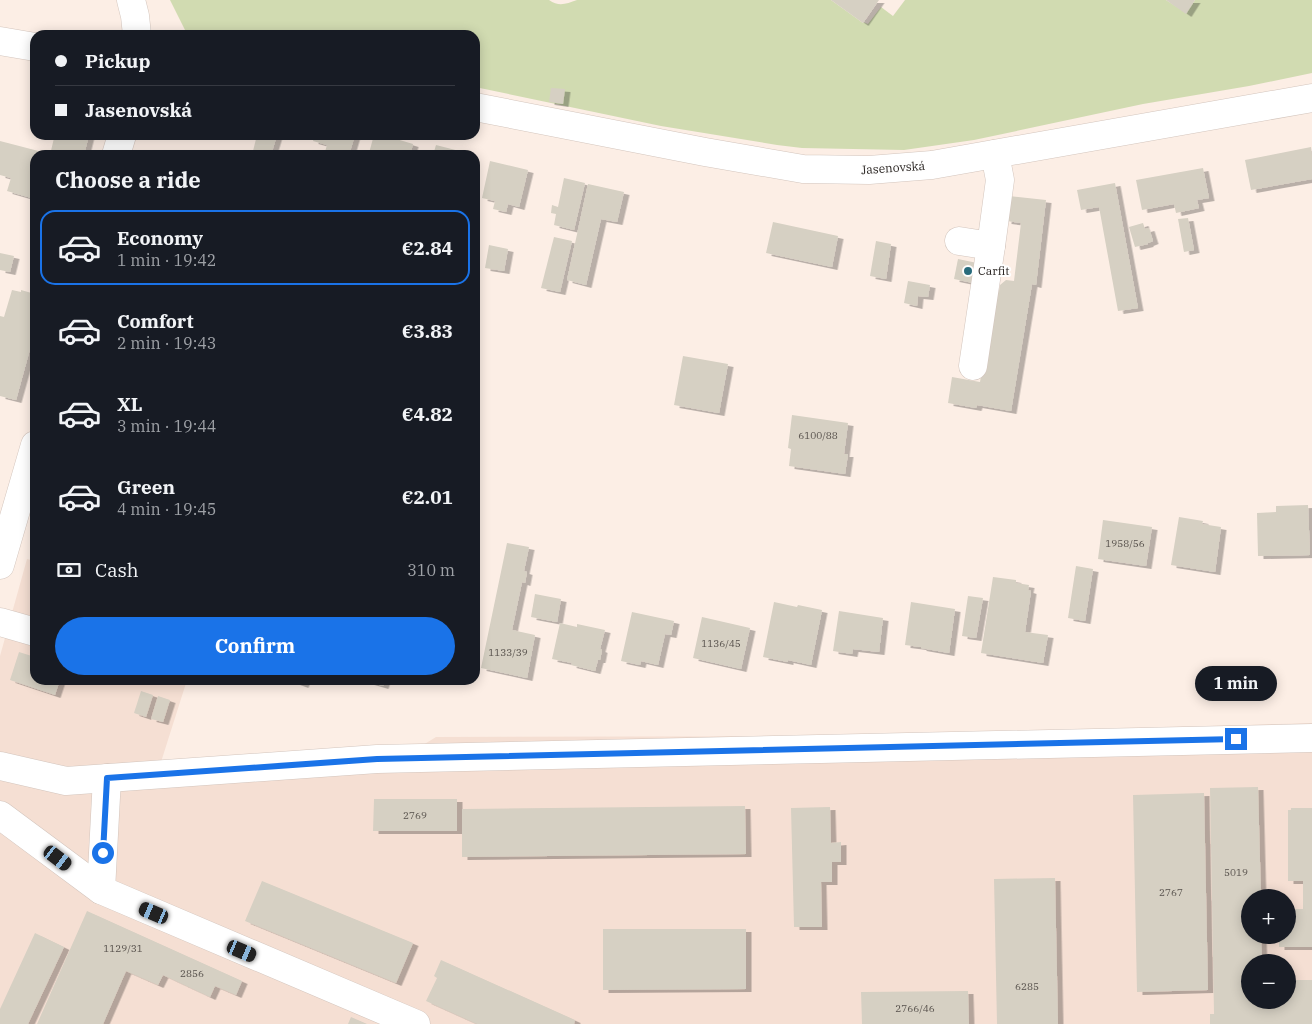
<!DOCTYPE html>
<meta charset="utf-8">
<style>
:root{--surface:#171b24;--page:#20242c;--text:#f1f3f6;--muted:#9ea1a6;--line:#363941;--accent:#1a73e8}
body{margin:0;font-family:"IBM Plex Serif",serif;background:var(--page);color:var(--text);height:100vh;display:flex;flex-direction:column;font-size:19px;white-space:nowrap}
*{box-sizing:border-box;margin:0}
p{font-size:16px;color:var(--muted)}
.icon{flex:none;width:28px;height:28px;fill:none;stroke:currentColor;stroke-width:2;stroke-linecap:round;stroke-linejoin:round}
.map{position:relative;flex:1;overflow:hidden}
.panel{position:absolute;left:30px;top:150px;width:450px;height:535px;display:flex;flex-direction:column;background:var(--surface);border-radius:15px;box-shadow:0 2px 12px #0003}
.panel>*{flex:none}
.top-card{position:absolute;left:30px;top:30px;width:450px;height:110px;border-radius:15px;box-shadow:0 2px 12px #0003;display:grid;align-content:center;height:110px;padding:0 25px;background:var(--surface)}
.tools{position:absolute;left:1241px;top:889px;display:grid;gap:10px}
.tools a{display:grid;place-items:center;width:55px;height:55px;border-radius:50%;background:var(--surface);box-shadow:0 2px 12px #0003;font-size:25px}
.end{position:absolute;width:22px;height:22px;margin:-11px;border:6px solid #1a73e8;background:#fff;box-shadow:0 0 0 2px #fff}
.from{border-radius:50%}
.bubble{position:absolute;height:35px;border-radius:18px;background:var(--surface);box-shadow:0 2px 12px #0003;font-size:16px;font-weight:700;line-height:35px;text-align:center}
.car{position:absolute;width:15px;height:30px;margin:-15px -8px;border-radius:6px;box-shadow:0 0 4px 1px #0007;background:linear-gradient(#222 24%,#8ab4d8 0 40%,#222 0 76%,#8ab4d8 0 86%,#222 0)}
.top-card b{display:flex;align-items:center;gap:18px;height:48px;font-size:19px}
.top-card b+b{border-top:1px solid var(--line)}
.top-card i{width:12px;height:12px;background:var(--text)}
ul{padding:0;list-style:none}
li{display:flex;align-items:center;gap:15px;height:75px;margin:0 10px 8px;padding:0 15px;border:2px solid transparent;border-radius:15px}
li div{flex:1}
li b{display:block;font-size:19px}
li em{font-style:normal;font-weight:700}
li.on{border-color:var(--accent)}
li>.icon{width:45px;height:45px;stroke-width:1.5}
h2{padding:0 25px;font-size:22px;line-height:60px}
.pay{display:flex;align-items:center;gap:12px;height:55px;padding:0 25px;font-size:19px}
.pay p{margin-inline-start:auto}
.cta{display:flex;gap:10px;margin-top:auto;padding:10px 25px}
.cta a{flex:1;height:58px;border-radius:30px;background:var(--accent);color:#fff;font-size:20px;font-weight:700;line-height:58px;text-align:center}
.map>svg:first-child{display:block}
.built{fill:#f5dfd3;fill-rule:evenodd}
.green{fill:#d1dbb1}
.building{fill:#d6d0c3;filter:url(#shadow)}
.lines{fill:none;stroke-linecap:round;stroke-linejoin:round}
.minor-casing{stroke:#d3c5bd;stroke-width:29}
.minor{stroke:#fff;stroke-width:28}
.route{stroke:#1a73e8;stroke-width:6}
.poi-dot{fill:#286b7c;stroke:#fefefe;stroke-width:2}
.labels{text-anchor:middle;stroke-width:4;stroke-linejoin:round;paint-order:stroke}
.number-label{font-size:10px;fill:#56504b}
.street-label{font-size:12px;fill:#2b2623;stroke:#fefefe}
.poi-label{font-size:12px;fill:#2b2623;stroke:#fefefe;text-anchor:start}
</style>
<div class="map">
<svg width="1312" height="1024" viewBox="0 0 1312 1024">
<defs>
<filter id="shadow"><feDropShadow dx="5.5" dy="3" stdDeviation="0" flood-color="#0004"/></filter>
</defs>
<rect width="100%" height="100%" fill="#fceee5"/>
<path class="built" d="M27,559L35,561V680H187L161,762L423,745L436,737L862,736L1312,723V1024H0V656ZM1250,898H1288V935H1250ZM1250,962H1288V1000H1250Z"/>
<path class="green" d="M170,0H549C559,7 566,4 577,0H831L863,23V22L868,24L881,7L893,16L905,0H1166L1186,13L1195,0H1312V73L1249,86L1143,104L974,140L904,150L802,148L777,145L661,126L475,87V35H206L185,30Z"/>
<g class="building">
<polygon points="831,0 879,0 863,23"/>
<polygon points="1166,0 1195,0 1186,14"/>
<polygon points="551,88 565,89 563,104 549,102"/>
<polygon points="64,135 89,135 84,155 50,155 54,138 63,140"/>
<polygon points="257,135 277,135 271,155 252,155"/>
<polygon points="315,135 355,135 349,155 324,155 327,145 313,141"/>
<polygon points="374,135 383,135 413,144 410,155 377,155 369,153"/>
<polygon points="0,141 50,154 35,155 35,199 7,191 11,178 0,175"/>
<polygon points="436,145 471,154 471,155 433,155"/>
<polygon points="1311,147 1312,155 1312,179 1251,190 1245,160"/>
<polygon points="160,150 177,154 177,155 159,155"/>
<polygon points="490,161 528,170 519,207 508,204 506,212 493,209 495,201 482,198"/>
<polygon points="1203,168 1209,198 1197,200 1199,208 1176,213 1174,204 1142,210 1136,180"/>
<polygon points="564,178 585,183 574,230 554,225 556,214 551,213 552,205 558,207"/>
<polygon points="1115,183 1138,308 1118,311 1099,207 1081,210 1077,190"/>
<polygon points="588,184 624,192 617,222 601,219 586,285 567,280"/>
<polygon points="1009,196 1046,200 1036,285 1032,284 1011,411 977,405 976,408 948,403 952,377 980,382 996,291 999,291 1000,285 1006,280 1014,281 1021,223 1006,221"/>
<polygon points="1188,218 1194,250 1184,252 1178,219"/>
<polygon points="773,222 838,236 832,267 766,253"/>
<polygon points="1143,223 1145,229 1149,228 1153,241 1148,243 1148,244 1135,247 1129,227"/>
<polygon points="554,237 572,241 560,292 541,288"/>
<polygon points="876,241 891,244 886,279 870,276"/>
<polygon points="489,245 508,249 504,271 485,268"/>
<polygon points="0,253 14,256 10,272 0,270"/>
<polygon points="958,259 982,264 978,284 954,279"/>
<polygon points="908,281 930,285 928,297 918,296 917,306 904,303"/>
<polygon points="12,290 21,292 21,290 35,294 35,331 16,400 0,396 0,316 4,317"/>
<polygon points="683,356 728,364 719,413 674,405"/>
<polygon points="792,415 848,423 844,454 848,454 845,474 789,466 791,449 788,448"/>
<polygon points="1308,505 1310,555 1258,556 1257,513 1276,512 1276,506"/>
<polygon points="1179,517 1203,521 1202,524 1221,527 1215,572 1171,565"/>
<polygon points="1103,520 1152,527 1146,566 1098,559"/>
<polygon points="507,543 529,547 524,571 527,572 525,583 522,582 512,630 535,635 527,678 481,668"/>
<polygon points="1076,566 1093,569 1085,621 1068,618"/>
<polygon points="993,577 1016,580 1016,583 1029,585 1028,590 1031,591 1025,632 1048,635 1043,663 981,653"/>
<polygon points="34,586 35,586 35,604 30,603"/>
<polygon points="535,594 561,599 557,622 531,617"/>
<polygon points="968,596 983,598 976,638 962,636"/>
<polygon points="774,602 797,607 798,605 822,610 811,665 788,660 788,662 763,657"/>
<polygon points="911,602 955,609 949,653 921,648 921,647 905,645"/>
<polygon points="839,611 883,618 879,652 853,649 852,654 833,651"/>
<polygon points="632,612 674,621 671,635 665,634 658,665 641,661 640,665 621,661"/>
<polygon points="702,617 750,628 741,669 693,658"/>
<polygon points="560,623 577,627 577,624 605,630 600,649 602,650 600,660 598,660 595,671 571,665 572,663 552,659"/>
<polygon points="19,652 35,657 35,680 60,680 55,695 10,680"/>
<polygon points="289,680 305,680 303,685"/>
<polygon points="362,680 385,680 383,686"/>
<polygon points="141,691 153,695 146,717 134,713"/>
<polygon points="158,696 170,700 163,722 151,719"/>
<polygon points="1258,787 1261,898 1250,898 1250,935 1261,935 1262,962 1250,962 1250,1000 1288,1000 1288,980 1312,980 1312,1024 1210,1024 1210,1014 1214,1014 1210,788"/>
<polygon points="1204,793 1208,990 1137,992 1133,795"/>
<polygon points="374,799 457,799 457,831 373,831"/>
<polygon points="745,806 746,854 462,857 462,809"/>
<polygon points="830,807 831,843 841,842 841,862 832,862 832,882 821,882 822,927 794,927 791,808"/>
<polygon points="1291,808 1312,808 1312,947 1279,947 1279,935 1288,935 1288,909 1303,909 1303,881 1288,881 1288,810 1291,810"/>
<polygon points="1055,878 1058,1024 997,1024 994,879"/>
<polygon points="262,881 413,943 396,983 245,921"/>
<polygon points="87,911 242,981 236,995 215,986 210,997 163,975 158,985 126,971 103,1024 37,1024"/>
<polygon points="603,929 746,929 746,989 603,990"/>
<polygon points="35,933 64,947 28,1024 0,1024 0,1009"/>
<polygon points="441,960 575,1020 574,1024 477,1024 426,1001 437,978 434,976"/>
<polygon points="968,991 969,1024 862,1024 861,992"/>
<polygon points="351,1017 367,1024 348,1024"/>
</g>
<g class="lines">
<g class="minor-casing">
<g id="minor">
<polyline points="131,0 135,16 137,35"/>
<polyline points="0,41 35,47"/>
<polyline points="475,107 705,152 803,169 869,170 932,165 1312,98"/>
<polyline points="116,155 122,135"/>
<polyline points="959,241 991,246"/>
<polyline points="973,366 991,246 1000,180 995,154"/>
<polyline points="0,565 35,445"/>
<polyline points="0,622 35,632"/>
<polyline points="0,766 66,781 377,759 1312,738"/>
<polyline points="0,815 101,890 416,1024"/>
<polyline points="101,890 107,778"/>
</g>
</g>
<use href="#minor" class="minor"/>
</g>
<g class="lines">
<polyline class="route" points="103,853 107,778 377,759 1236,739"/>
</g>
<circle class="poi-dot" cx="968" cy="271" r="5"/>
<g class="labels">
<g class="number-label">
<text x="818" y="439">6100/88</text>
<text x="1125" y="547">1958/56</text>
<text x="721" y="647">1136/45</text>
<text x="508" y="656">1133/39</text>
<text x="415" y="819">2769</text>
<text x="1236" y="876">5019</text>
<text x="1171" y="896">2767</text>
<text x="123" y="952">1129/31</text>
<text x="192" y="977">2856</text>
<text x="1027" y="990">6285</text>
<text x="915" y="1012">2766/46</text>
</g>
<g class="street-label">
<text transform="translate(893 168) rotate(-4)" y="4">Jasenovská</text>
</g>
<g class="poi-label">
<text x="978" y="275">Carfit</text>
</g>
</g>
</svg>
<div class="tools">
<a>+</a>
<a>−</a>
</div>
<i class="end from" style="left:103px;top:853px"></i>
<i class="end" style="left:1236px;top:739px"></i>
<div class="bubble" style="left:1195px;top:666px;width:82px">1 min</div>
<i class="car" style="left:58px;top:858px;rotate:127deg"></i>
<i class="car" style="left:154px;top:913px;rotate:293deg"></i>
<i class="car" style="left:242px;top:951px;rotate:113deg"></i>
<div class="top-card">
<b><i class="from"></i>Pickup</b>
<b><i></i>Jasenovská</b>
</div>
<section class="panel">
<h2>Choose a ride</h2>
<ul>
<li class="on"><svg class="icon" aria-label="car" viewBox="0 0 24 24"><path d="M5 17H2v-5l4-1 3-4h7l3 4 3 1v5h-3M9 17h6M6 11h13"/><circle cx="7" cy="17" r="2"/><circle cx="17" cy="17" r="2"/></svg><div><b>Economy</b><p>1 min · 19:42</p></div><em>€2.84</em></li>
<li><svg class="icon" aria-label="car" viewBox="0 0 24 24"><path d="M5 17H2v-5l4-1 3-4h7l3 4 3 1v5h-3M9 17h6M6 11h13"/><circle cx="7" cy="17" r="2"/><circle cx="17" cy="17" r="2"/></svg><div><b>Comfort</b><p>2 min · 19:43</p></div><em>€3.83</em></li>
<li><svg class="icon" aria-label="car" viewBox="0 0 24 24"><path d="M5 17H2v-5l4-1 3-4h7l3 4 3 1v5h-3M9 17h6M6 11h13"/><circle cx="7" cy="17" r="2"/><circle cx="17" cy="17" r="2"/></svg><div><b>XL</b><p>3 min · 19:44</p></div><em>€4.82</em></li>
<li><svg class="icon" aria-label="car" viewBox="0 0 24 24"><path d="M5 17H2v-5l4-1 3-4h7l3 4 3 1v5h-3M9 17h6M6 11h13"/><circle cx="7" cy="17" r="2"/><circle cx="17" cy="17" r="2"/></svg><div><b>Green</b><p>4 min · 19:45</p></div><em>€2.01</em></li>
</ul>
<div class="pay"><svg class="icon" aria-label="cash" viewBox="0 0 24 24"><path d="M3 7h18v10H3z"/><circle cx="12" cy="12" r="2"/></svg>Cash<p>310 m</p></div>
<div class="cta"><a>Confirm</a></div>
</section>
</div>
